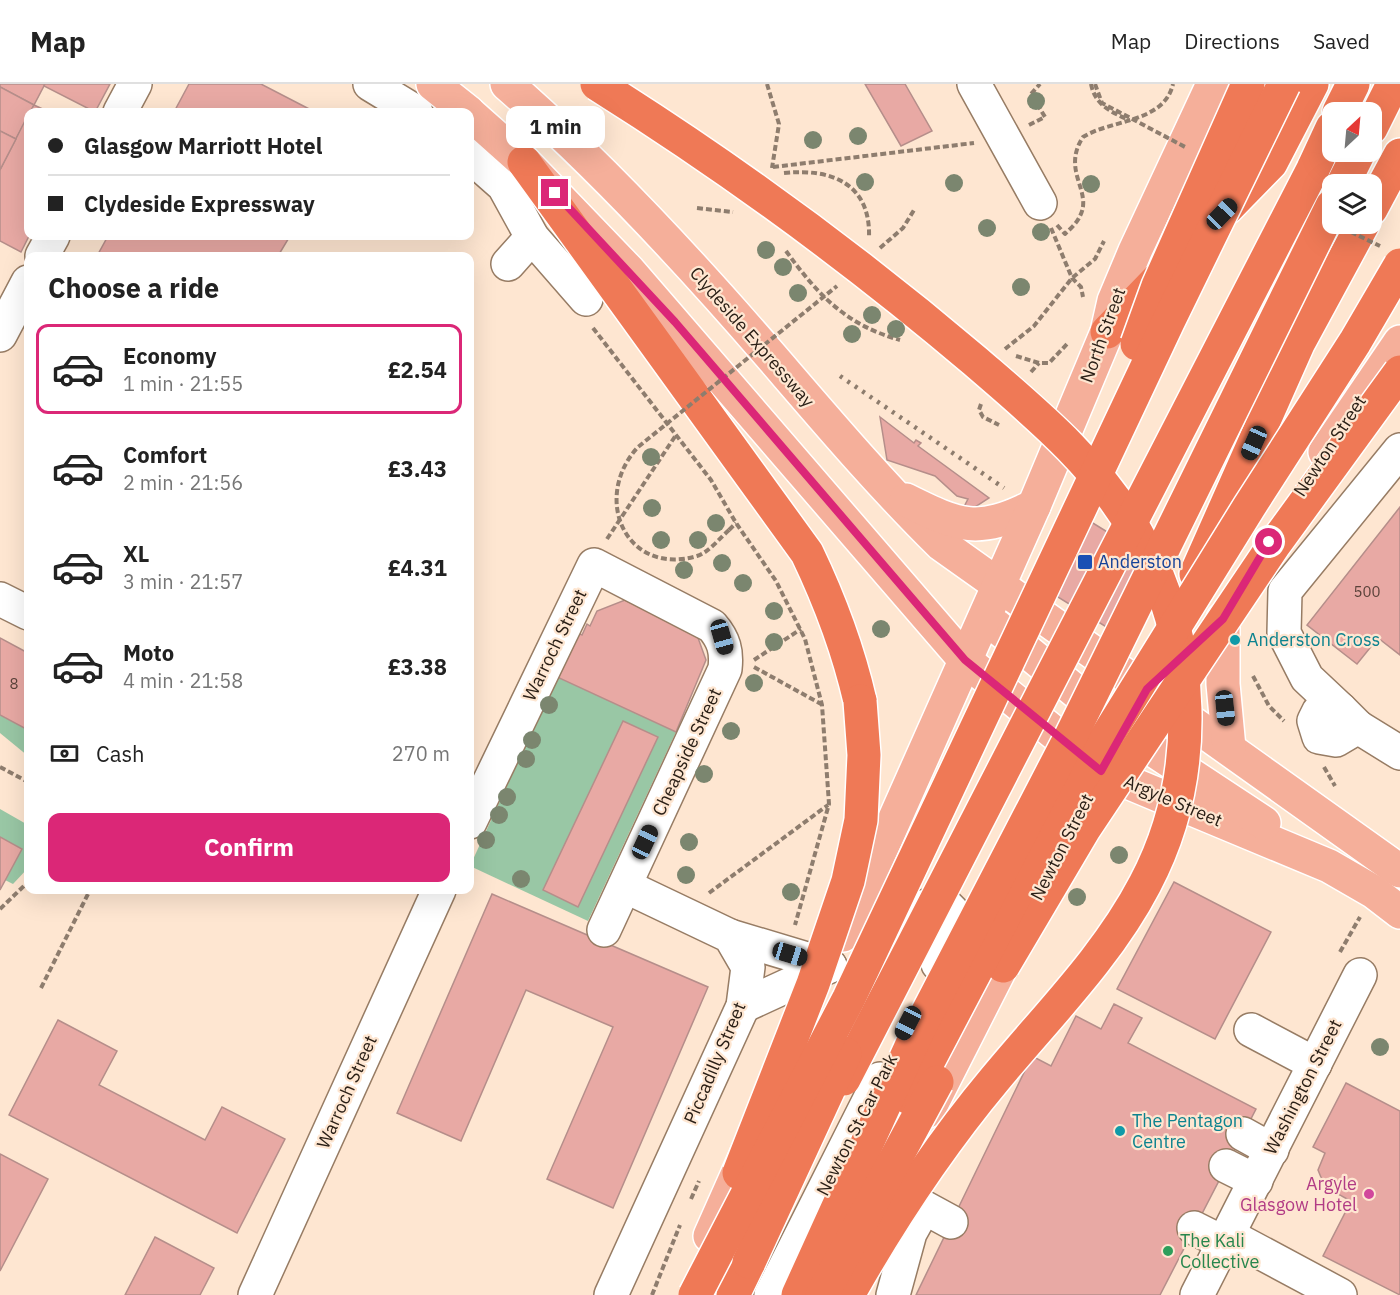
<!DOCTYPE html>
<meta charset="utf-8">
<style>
:root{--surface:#fff;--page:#f6f6f6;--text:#222;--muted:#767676;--line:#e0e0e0;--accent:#db2777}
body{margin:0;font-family:"IBM Plex Sans",sans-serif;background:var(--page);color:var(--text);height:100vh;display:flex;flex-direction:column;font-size:22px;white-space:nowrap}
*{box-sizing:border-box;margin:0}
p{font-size:20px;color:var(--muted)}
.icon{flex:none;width:33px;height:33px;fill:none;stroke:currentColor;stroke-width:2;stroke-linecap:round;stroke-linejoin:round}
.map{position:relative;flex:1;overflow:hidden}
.sheet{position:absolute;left:24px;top:168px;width:450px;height:642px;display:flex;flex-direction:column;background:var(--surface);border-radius:12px;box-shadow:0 6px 24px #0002}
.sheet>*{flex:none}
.top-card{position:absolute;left:24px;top:24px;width:450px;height:132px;border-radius:12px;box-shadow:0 6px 24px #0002;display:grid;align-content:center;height:132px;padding:0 24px;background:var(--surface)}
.needle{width:39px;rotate:26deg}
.controls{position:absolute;left:1322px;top:18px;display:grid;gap:12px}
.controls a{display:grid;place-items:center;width:60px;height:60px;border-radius:12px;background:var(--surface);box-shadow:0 6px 24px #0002;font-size:30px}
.end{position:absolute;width:27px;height:27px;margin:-14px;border:8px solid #db2777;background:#fff;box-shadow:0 0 0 3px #fff}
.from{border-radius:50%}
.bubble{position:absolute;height:42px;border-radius:12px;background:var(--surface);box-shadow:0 6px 24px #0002;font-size:20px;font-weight:700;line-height:42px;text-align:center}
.car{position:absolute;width:18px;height:36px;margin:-18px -9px;border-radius:8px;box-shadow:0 0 4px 2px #0007;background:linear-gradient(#222 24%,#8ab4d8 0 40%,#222 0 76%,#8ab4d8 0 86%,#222 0)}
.top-card b{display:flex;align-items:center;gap:21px;height:57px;font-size:22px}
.top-card b+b{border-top:2px solid var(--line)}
.top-card i{width:15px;height:15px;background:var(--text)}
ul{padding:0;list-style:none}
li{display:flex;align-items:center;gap:18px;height:90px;margin:0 12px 9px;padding:0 12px;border:3px solid transparent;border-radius:12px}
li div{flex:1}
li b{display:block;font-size:22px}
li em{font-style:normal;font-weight:700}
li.current{border-color:var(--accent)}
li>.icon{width:54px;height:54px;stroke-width:1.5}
h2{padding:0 24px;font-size:27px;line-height:72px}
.pay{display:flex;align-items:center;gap:15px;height:66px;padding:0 24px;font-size:22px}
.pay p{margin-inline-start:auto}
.primary-button{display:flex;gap:12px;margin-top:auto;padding:12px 24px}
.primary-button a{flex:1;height:69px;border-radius:12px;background:var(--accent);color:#fff;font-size:24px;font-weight:700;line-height:69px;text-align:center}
header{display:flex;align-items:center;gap:36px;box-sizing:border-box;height:84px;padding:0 30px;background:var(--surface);border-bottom:2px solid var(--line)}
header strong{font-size:28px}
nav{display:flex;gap:33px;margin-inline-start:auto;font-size:21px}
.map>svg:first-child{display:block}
.green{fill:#99c7a5}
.building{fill:#e8a9a4;stroke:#b58e8a;stroke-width:1.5}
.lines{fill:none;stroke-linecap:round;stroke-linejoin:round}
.minor-casing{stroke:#977c64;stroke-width:36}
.major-casing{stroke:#fff;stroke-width:36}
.highway-casing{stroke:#fff;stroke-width:36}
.path{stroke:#8e7d6e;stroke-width:4;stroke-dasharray:6 3;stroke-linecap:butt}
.minor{stroke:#fff;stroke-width:33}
.major{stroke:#f5af9a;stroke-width:33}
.highway{stroke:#ef7956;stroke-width:33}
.rail{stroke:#8d7c6d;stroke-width:4.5;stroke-dasharray:3 6;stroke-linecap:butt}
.highway-bridge-casing{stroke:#fff;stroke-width:36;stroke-linecap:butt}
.path-bridge{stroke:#8e7d6e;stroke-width:4;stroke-dasharray:6 3;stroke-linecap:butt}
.highway-bridge{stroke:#ef7956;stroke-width:33}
.tree{fill:#7b866f}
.route{stroke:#db2777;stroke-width:8}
.transit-dot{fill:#1a4fb4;stroke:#fee6d1;stroke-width:2}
.culture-dot{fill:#0f9aa8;stroke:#fee6d1;stroke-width:2}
.hotel-dot{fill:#d1479c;stroke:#fee6d1;stroke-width:2}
.leisure-dot{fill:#2e9e5b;stroke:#fee6d1;stroke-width:2}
.labels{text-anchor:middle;stroke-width:4.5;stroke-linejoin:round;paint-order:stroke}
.number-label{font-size:15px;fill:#5a423a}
.street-label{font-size:18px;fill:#2b2017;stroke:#fee6d1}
.transit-label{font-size:18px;fill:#164399;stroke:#fee6d1;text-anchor:start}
.culture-label{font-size:18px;fill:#0d838f;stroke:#fee6d1;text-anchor:start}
.hotel-label{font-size:18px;fill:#b23c85;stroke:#fee6d1;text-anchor:end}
.leisure-label{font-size:18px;fill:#27864d;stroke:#fee6d1;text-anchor:start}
</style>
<header>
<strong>Map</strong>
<nav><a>Map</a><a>Directions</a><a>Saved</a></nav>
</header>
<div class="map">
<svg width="1400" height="1211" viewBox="0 0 1400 1211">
<rect width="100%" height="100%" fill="#fee6d1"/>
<g class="green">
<polygon points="557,593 676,648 588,837 470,782"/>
<polygon points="0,631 28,646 28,672 0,649"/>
<polygon points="0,725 28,741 28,784 13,800 5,796 22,765 0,753"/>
</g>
<g class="building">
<polygon points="0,0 45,0 34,21 0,3"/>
<polygon points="45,0 110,0 95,28 44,2"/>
<polygon points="189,0 261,0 315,28 174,28"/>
<polygon points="865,0 905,0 932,47 901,62"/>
<polygon points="0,3 34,21 16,55 0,47"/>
<polygon points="34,21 49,28 30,28"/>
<polygon points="28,31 29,152 21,168 0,157 0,86"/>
<polygon points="0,47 16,55 0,86"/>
<polygon points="108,152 290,152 278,172 97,172"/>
<polygon points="880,333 914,359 916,356 921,359 918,362 989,414 958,434 968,415 957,412 935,392 887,376"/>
<polygon points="1400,423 1400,571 1378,554 1357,580 1307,541"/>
<polygon points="1075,428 1172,488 1129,557 1032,497"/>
<polygon points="625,516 697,551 706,576 676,648 557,593 578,549 582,551 587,540 590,542 597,527"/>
<polygon points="0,554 28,569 28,646 0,631"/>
<polygon points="623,637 658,653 578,823 543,806"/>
<polygon points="0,753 22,765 0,806"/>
<polygon points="1174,798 1271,848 1215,955 1117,905"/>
<polygon points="492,810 708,903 613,1124 547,1095 613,943 526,906 461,1057 397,1029"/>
<polygon points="1114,920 1142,934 1128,959 1256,1025 1160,1211 916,1211 1032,972 1051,982 1076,932 1101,945"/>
<polygon points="58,936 117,967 99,1001 205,1056 222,1023 285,1055 237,1149 9,1031"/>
<polygon points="1346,999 1400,1027 1400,1211 1323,1172 1351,1117 1325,1103 1318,1086 1325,1069 1313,1063"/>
<polygon points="0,1070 48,1095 0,1187"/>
<polygon points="155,1153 214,1184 200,1211 125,1211"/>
</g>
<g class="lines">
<g class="minor-casing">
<g id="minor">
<polyline points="370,0 416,28"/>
<polyline points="974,0 1040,119"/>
<polyline points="120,28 135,0"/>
<polyline points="470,72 504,102 532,153 586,215"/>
<polyline points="42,172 53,152"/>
<polyline points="508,180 532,153"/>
<polyline points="0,251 28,198"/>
<polyline points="0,515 28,529"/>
<polygon points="1329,622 1340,625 1358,643 1336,656 1319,653 1314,637 1319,627"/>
<polyline points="1340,625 1307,594 1284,549 1285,507 1400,366"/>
<polyline points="1358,643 1400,669"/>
<path d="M470,738L594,481L712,542C724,556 727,567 725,585L604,846"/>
<path d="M866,851L926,822C934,819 942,819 949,824C966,839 946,864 938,880"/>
<polyline points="730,852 830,882"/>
<polyline points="743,922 830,882"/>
<polyline points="1251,946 1315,980"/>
<polyline points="1243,1050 1272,1066"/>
<polyline points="1226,1082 1256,1097"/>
<polyline points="905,1113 951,1138"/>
<polyline points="1194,1144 1224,1159"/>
<polyline points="1228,1151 1340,1211"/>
<polyline points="255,1211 439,806"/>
<polyline points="611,1211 743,922 748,883 730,852 625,802"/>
<polyline points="771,1211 880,995"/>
<polyline points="893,1211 910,1149 924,1124"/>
<polyline points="1197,1211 1360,891"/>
</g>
</g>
<g class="major-casing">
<g id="major">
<polyline points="433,0 468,28"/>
<path d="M507,0C601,82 688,176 770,271C826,336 880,400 941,460L1400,787"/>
<polyline points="470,30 524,78 629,187 965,576 1101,687 1329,782 1374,808 1400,828"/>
<polyline points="1325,368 1400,258"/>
<path d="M906,416C960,443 978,450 1034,422"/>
<polyline points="1223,535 1223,600 1229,664"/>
<polyline points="996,542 1123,646 1264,739"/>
<polyline points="843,851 1034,422 1107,248 1114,217 1135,167 1213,0"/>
<polyline points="928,1027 1015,856"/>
<polyline points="710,1152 750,1062"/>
</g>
</g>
<g class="highway-casing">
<g id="highway">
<polyline points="1339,28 1353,0"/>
<polyline points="1371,44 1393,0"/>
<path d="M524,78L807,469C830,517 848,565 860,617"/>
<polyline points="1313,85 1332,44"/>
<polyline points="1343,100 1359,68"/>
<polyline points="1227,124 1271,79 1312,0"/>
<polyline points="1371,125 1400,71"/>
<polyline points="1107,248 1164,189"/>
<polyline points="1196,490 1298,260 1363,140"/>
<polyline points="733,1211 749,1178"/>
</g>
</g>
<g class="path">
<polyline points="767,0 779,40 772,84"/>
<path d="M1091,0C1095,21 1111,28 1129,36"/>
<polyline points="1029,41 1045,33 1031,10 1040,0"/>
<polyline points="773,83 974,59"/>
<polyline points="697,124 733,128"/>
<path d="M1057,141L1065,150C1070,145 1077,139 1080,132C1093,107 1061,87 1083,53C1112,35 1164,39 1173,0"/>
<polyline points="1051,144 1072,194 1081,203 1083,213"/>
<polyline points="880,164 903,144 914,126"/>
<path d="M786,167C818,211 846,241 900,256"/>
<polyline points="593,244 711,396 736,439 776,497 805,555 822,621 829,720 795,841"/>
<polyline points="1005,265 1034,242 1072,194 1095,175 1104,157"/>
<polyline points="1016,272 1039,279 1049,279 1068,259"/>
<polyline points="1031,288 1039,279"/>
<polyline points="981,320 979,326 983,333 999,341"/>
<polyline points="729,446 736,439"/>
<polyline points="607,455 676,351"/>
<polyline points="754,576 801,545"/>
<polyline points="754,583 821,620"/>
<polyline points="1253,592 1269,622 1284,637"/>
<polyline points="0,683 28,698"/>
<polyline points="1324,683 1335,702"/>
<polyline points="709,809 828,721"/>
<polyline points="0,825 28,798"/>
<polyline points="1340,868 1360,833"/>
<polyline points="41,904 90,806"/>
<polyline points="691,1115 699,1097"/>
<polyline points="652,1211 680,1141"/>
</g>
<use href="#minor" class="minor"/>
<use href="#major" class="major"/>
<use href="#highway" class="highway"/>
<polyline class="rail" points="840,292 1004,404"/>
<g class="highway-bridge-casing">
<g id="highway-bridge">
<path d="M597,0C729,83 856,176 975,277C1034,328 1098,380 1137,450C1197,556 1202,692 1145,800C1107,873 1047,932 995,995C939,1062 891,1135 848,1211"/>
<polyline points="1137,260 1158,202 1248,0"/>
<polyline points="1003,882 1084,745 1208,559 1274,461 1400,288"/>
<polyline points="844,995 1313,85"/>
<polyline points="909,1014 1055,736 1249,423 1355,258 1400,181"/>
<polyline points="739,1089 813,900 848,797 861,736 864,671 860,617"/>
<polyline points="749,1178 845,970"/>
<polyline points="695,1211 849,914 1168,238 1284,0"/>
<polyline points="798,1211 919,945 1071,652 1332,122"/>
<polyline points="822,1211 937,998"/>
</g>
</g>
<g class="path-bridge">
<polyline points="1095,0 1102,19 1187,64"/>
<path d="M784,89C832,84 871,100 869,154"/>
<polyline points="1351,148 1380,162"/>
<path d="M729,446C720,454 708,469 697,472C626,493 591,414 638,363L837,202"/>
</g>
<use href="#highway-bridge" class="highway-bridge"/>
</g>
<g class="tree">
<circle cx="1036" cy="17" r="9"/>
<circle cx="858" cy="52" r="9"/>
<circle cx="813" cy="56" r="9"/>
<circle cx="865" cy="98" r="9"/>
<circle cx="954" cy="99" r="9"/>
<circle cx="1091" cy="100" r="9"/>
<circle cx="987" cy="144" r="9"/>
<circle cx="1041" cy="148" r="9"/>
<circle cx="766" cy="166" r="9"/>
<circle cx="783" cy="183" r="9"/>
<circle cx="1021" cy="203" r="9"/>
<circle cx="798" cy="209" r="9"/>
<circle cx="872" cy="231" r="9"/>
<circle cx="896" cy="245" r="9"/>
<circle cx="852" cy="250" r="9"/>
<circle cx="651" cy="373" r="9"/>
<circle cx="652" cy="424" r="9"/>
<circle cx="716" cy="439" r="9"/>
<circle cx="661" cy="456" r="9"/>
<circle cx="698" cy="456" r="9"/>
<circle cx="722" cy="479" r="9"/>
<circle cx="684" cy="486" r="9"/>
<circle cx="743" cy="499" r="9"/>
<circle cx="774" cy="527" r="9"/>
<circle cx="881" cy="545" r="9"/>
<circle cx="774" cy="558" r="9"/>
<circle cx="754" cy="599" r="9"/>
<circle cx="549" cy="621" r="9"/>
<circle cx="731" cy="647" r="9"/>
<circle cx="532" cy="656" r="9"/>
<circle cx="526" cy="675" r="9"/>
<circle cx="704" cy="690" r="9"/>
<circle cx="507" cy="713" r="9"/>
<circle cx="499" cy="731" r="9"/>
<circle cx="486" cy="756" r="9"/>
<circle cx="689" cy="758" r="9"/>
<circle cx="1119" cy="771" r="9"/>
<circle cx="686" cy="791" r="9"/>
<circle cx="521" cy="795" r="9"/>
<circle cx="791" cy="808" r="9"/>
<circle cx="1077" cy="813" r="9"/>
<circle cx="1380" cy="963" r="9"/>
</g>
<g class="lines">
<polyline class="route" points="555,109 675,238 965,576 1101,687 1147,605 1223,535 1269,458"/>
</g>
<rect class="transit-dot" x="1077" y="470" width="16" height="16" rx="3"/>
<g class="culture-dot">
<circle cx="1235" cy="556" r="6"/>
<circle cx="1120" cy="1047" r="6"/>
</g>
<circle class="hotel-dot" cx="1369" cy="1110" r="6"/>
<circle class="leisure-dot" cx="1168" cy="1167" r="6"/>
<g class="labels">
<g class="number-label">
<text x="1367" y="513">500</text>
<text x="14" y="605">8</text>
</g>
<g class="street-label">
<text transform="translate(1103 251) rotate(-70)" y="6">North Street</text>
<text transform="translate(752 253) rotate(49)" y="6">Clydeside Expressway</text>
<text transform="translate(1330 362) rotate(-57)" y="6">Newton Street</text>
<text transform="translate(555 561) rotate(-64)" y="6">Warroch Street</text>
<text transform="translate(687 668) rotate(-65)" y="6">Cheapside Street</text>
<text transform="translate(1173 717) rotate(23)" y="6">Argyle Street</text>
<text transform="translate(1062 763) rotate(-63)" y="6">Newton Street</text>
<text transform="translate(715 979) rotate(-67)" y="6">Piccadilly Street</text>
<text transform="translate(1303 1003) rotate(-63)" y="6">Washington Street</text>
<text transform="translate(347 1008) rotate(-66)" y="6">Warroch Street</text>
<text transform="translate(857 1041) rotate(-63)" y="6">Newton St Car Park</text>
</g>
<g class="transit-label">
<text x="1098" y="484">Anderston</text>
</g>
<g class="culture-label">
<text x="1247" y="562">Anderston Cross</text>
<text x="1132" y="1043">The Pentagon<tspan x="1132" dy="21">Centre</tspan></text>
</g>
<g class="hotel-label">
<text x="1357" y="1106">Argyle<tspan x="1357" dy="21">Glasgow Hotel</tspan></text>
</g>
<g class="leisure-label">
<text x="1180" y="1163">The Kali<tspan x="1180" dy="21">Collective</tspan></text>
</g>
</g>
</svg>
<div class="controls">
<a><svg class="needle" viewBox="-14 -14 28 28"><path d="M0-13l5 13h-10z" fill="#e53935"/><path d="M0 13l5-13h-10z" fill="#767676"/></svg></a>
<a><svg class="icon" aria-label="layers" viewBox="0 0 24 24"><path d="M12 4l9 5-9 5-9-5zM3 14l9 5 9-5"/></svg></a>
</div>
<i class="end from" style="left:1269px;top:458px"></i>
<i class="end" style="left:555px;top:109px"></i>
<div class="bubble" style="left:506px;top:22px;width:99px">1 min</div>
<i class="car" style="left:1222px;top:130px;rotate:44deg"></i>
<i class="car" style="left:1254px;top:359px;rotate:204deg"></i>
<i class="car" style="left:722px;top:553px;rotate:164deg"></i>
<i class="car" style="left:1225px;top:624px;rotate:174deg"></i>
<i class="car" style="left:645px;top:758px;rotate:25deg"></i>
<i class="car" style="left:790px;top:870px;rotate:107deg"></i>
<i class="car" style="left:908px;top:939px;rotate:207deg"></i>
<div class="top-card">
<b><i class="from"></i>Glasgow Marriott Hotel</b>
<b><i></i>Clydeside Expressway</b>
</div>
<section class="sheet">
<h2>Choose a ride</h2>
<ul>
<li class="current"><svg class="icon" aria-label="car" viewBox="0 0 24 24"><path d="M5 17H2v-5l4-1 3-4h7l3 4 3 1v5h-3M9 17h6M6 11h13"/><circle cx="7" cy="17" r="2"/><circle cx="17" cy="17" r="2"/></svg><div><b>Economy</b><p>1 min · 21:55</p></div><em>£2.54</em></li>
<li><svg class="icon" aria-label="car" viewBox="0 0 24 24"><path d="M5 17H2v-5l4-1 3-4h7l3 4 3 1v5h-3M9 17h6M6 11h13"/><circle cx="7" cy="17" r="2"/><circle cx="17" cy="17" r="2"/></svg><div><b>Comfort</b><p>2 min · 21:56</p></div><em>£3.43</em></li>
<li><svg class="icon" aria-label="car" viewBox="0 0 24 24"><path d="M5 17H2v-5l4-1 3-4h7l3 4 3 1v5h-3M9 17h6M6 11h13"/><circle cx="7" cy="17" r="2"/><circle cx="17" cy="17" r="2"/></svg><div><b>XL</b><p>3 min · 21:57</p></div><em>£4.31</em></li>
<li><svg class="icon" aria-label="car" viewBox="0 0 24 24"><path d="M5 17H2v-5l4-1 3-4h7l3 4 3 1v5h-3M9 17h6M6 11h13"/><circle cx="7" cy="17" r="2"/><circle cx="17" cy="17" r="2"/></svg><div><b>Moto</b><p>4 min · 21:58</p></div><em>£3.38</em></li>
</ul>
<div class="pay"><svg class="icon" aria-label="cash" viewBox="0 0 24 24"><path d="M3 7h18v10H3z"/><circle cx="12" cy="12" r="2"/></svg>Cash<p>270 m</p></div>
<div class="primary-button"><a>Confirm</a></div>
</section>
</div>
